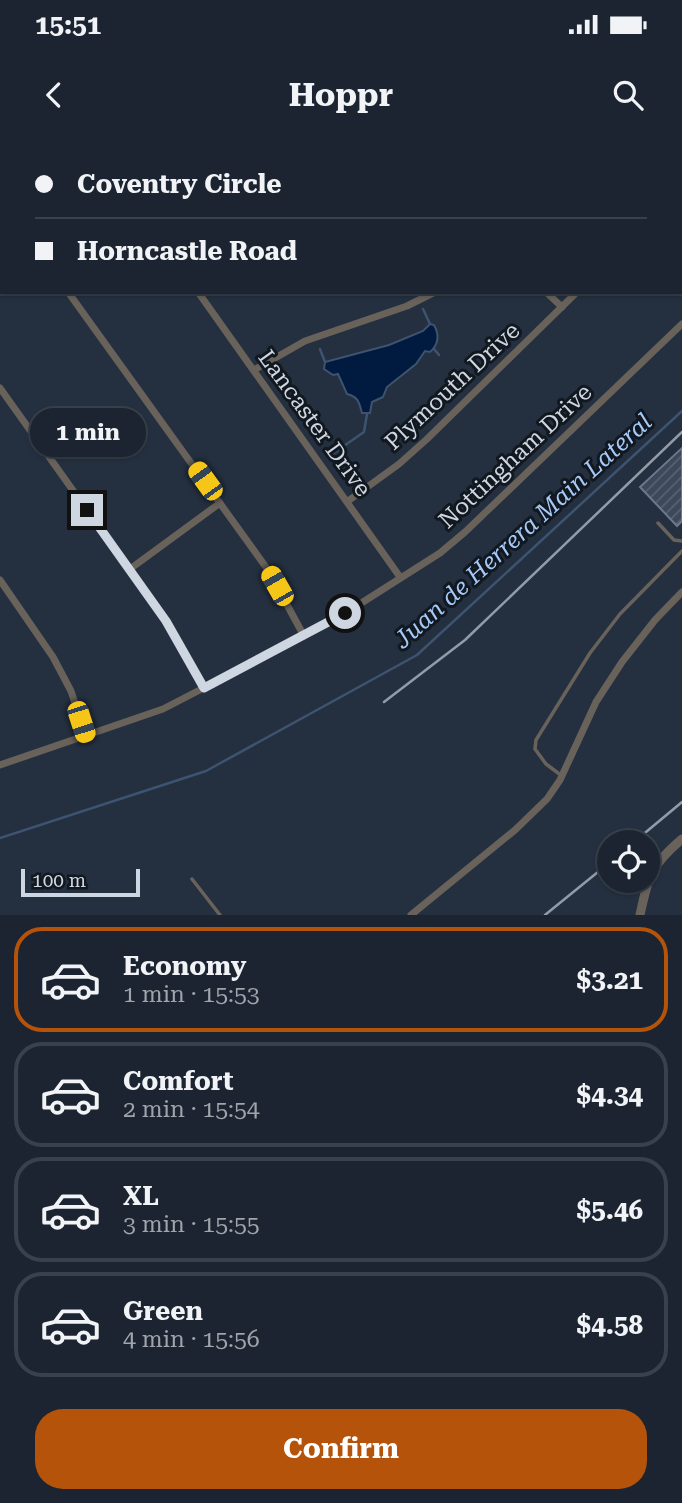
<!DOCTYPE html>
<meta charset="utf-8">
<style>
:root{--surface:#1b2430;--page:#242c38;--text:#f1f3f6;--muted:#a0a4ab;--line:#39414c;--accent:#b45309}
body{margin:0;font-family:"Roboto Serif",serif;background:var(--page);color:var(--text);height:100vh;display:flex;flex-direction:column;font-size:26px;white-space:nowrap}
*{box-sizing:border-box;margin:0}
p{font-size:23px;color:var(--muted)}
.icon{flex:none;width:38px;height:38px;fill:none;stroke:currentColor;stroke-width:2;stroke-linecap:round;stroke-linejoin:round}
.map{position:relative;height:775px;overflow:hidden}
.panel{display:flex;flex-direction:column;background:var(--surface);flex:1}
.panel>*{flex:none}
.top-card{position:absolute;left:0px;top:0px;width:682px;height:154px;box-shadow:0 2px 5px #0004,0 0 0 2px var(--line);display:grid;align-content:center;height:154px;padding:0 35px;background:var(--surface)}
.fabs{position:absolute;left:597px;top:690px;display:grid;gap:14px}
.fabs a{display:grid;place-items:center;width:63px;height:63px;border-radius:50%;background:var(--surface);box-shadow:0 2px 5px #0004,0 0 0 2px var(--line);font-size:35px}
.scale{position:absolute;left:21px;bottom:18px;width:119px;box-sizing:border-box;padding-left:7px;border:4px solid #ced6e1;border-top:0;font-size:19px;line-height:24px;white-space:nowrap;color:#ced6e1;-webkit-text-stroke:5px #12181f;paint-order:stroke}
.end{position:absolute;width:32px;height:32px;margin:-16px;border:9px solid #ced6e1;background:#111;box-shadow:0 0 0 4px #111}
.from{border-radius:50%}
.bubble{position:absolute;height:49px;border-radius:24px;background:var(--surface);box-shadow:0 2px 5px #0004,0 0 0 2px var(--line);font-size:23px;font-weight:700;line-height:49px;text-align:center}
.car{position:absolute;width:21px;height:42px;margin:-21px -10px;border-radius:9px;box-shadow:0 0 5px 2px #0007;background:linear-gradient(#f5c518 24%,#345 0 40%,#f5c518 0 76%,#345 0 86%,#f5c518 0)}
.top-card b{display:flex;align-items:center;gap:24px;height:66px;font-size:26px}
.top-card b+b{border-top:2px solid var(--line)}
.top-card i{width:18px;height:18px;background:var(--text)}
ul{padding:12px 0 0;list-style:none}
li{display:flex;align-items:center;gap:21px;height:105px;margin:0 14px 10px;padding:0 21px;border:4px solid var(--line);border-radius:28px}
li div{flex:1}
li b{display:block;font-size:26px}
li em{font-style:normal;font-weight:700}
li.current{border-color:var(--accent)}
li>.icon{width:63px;height:63px;stroke-width:1.5}
.action{display:flex;gap:14px;margin-top:auto;padding:14px 35px}
.action a{flex:1;height:80px;border-radius:28px;background:var(--accent);color:#fff;font-size:28px;font-weight:700;line-height:80px;text-align:center}
.status{display:flex;justify-content:space-between;align-items:center;height:49px;padding:0 35px;background:var(--surface);direction:ltr}
.status svg{height:19px;fill:currentColor}
header{display:flex;justify-content:space-between;align-items:center;height:91px;padding:0 35px;background:var(--surface);font-size:32px;font-weight:700}
.map>svg:first-child{display:block}
.built{fill:#2a3b50}
.water{fill:#001b3f;stroke:#3e5370;stroke-width:2}
.lines{fill:none;stroke-linecap:round;stroke-linejoin:round}
.stream{stroke:#3e5370;stroke-width:2.5}
.building{fill:url(#building-hatch);stroke:#6b798c;stroke-width:2}
.service{stroke:#68625a;stroke-width:3.5}
.minor{stroke:#68625a;stroke-width:7}
.tertiary{stroke:#68625a;stroke-width:9}
.secondary{stroke:#887f72;stroke-width:10}
.rail{stroke:#929ba8;stroke-width:2.5}
.route{stroke:#ced6e1;stroke-width:9}
.labels{text-anchor:middle;stroke-width:6;stroke-linejoin:round;paint-order:stroke}
.street-label{font-size:23px;fill:#ced6e1;stroke:#12181f}
.water-label{font-size:24px;font-style:italic;fill:#a5c9f8;stroke:#12181f}
</style>
<div class="status"><b>15:51</b><svg viewBox="0 0 49 12"><path d="M0 12V9h3v3zM5 12V6h3v6zM10 12V3h3v9zM15 12V0h3v12zM26 1h20v11H26zM47 4h2v5h-2z"/></svg></div>
<header><svg class="icon" aria-label="back" viewBox="0 0 24 24"><path d="M15 5l-7 7 7 7"/></svg>Hoppr<svg class="icon" aria-label="search" viewBox="0 0 24 24"><circle cx="10" cy="10" r="6"/><path d="M15 15l6 6"/></svg></header>
<div class="map">
<svg width="682" height="775" viewBox="0 0 682 775">
<defs>
<pattern id="building-hatch" width="6" height="6" patternUnits="userSpaceOnUse" patternTransform="scale(1.75)"><rect width="6" height="6" fill="#3c495a"/><path d="M-1 1l2-2M0 6l6-6M5 7l2-2" fill="none" stroke="#576271"/></pattern>
</defs>
<rect width="100%" height="100%" fill="#243040"/>
<polygon class="built" points="461,0 682,0 682,77 681,2"/>
<path class="water" d="M430,184L434,185C439,194 439,204 430,212L425,211L416,224L387,247L383,257L372,262L370,273H362C359,263 359,257 347,254L338,234L333,235L324,229L325,222L389,205L423,191Z"/>
<g class="lines">
<g class="stream">
<polyline points="423,169 430,184"/>
<polyline points="320,209 325,222"/>
<polyline points="434,209 439,215"/>
<polyline points="328,317 364,292 367,274"/>
<polyline points="0,698 206,631 417,515 682,271"/>
</g>
</g>
<polygon class="building" points="682,308 682,381 677,386 640,347"/>
<g class="lines">
<g class="service">
<polyline points="472,0 474,2"/>
<polyline points="601,2 603,0"/>
<polyline points="658,383 674,400 682,401"/>
<polyline points="562,636 546,624 535,609 536,600 590,513 620,474 682,411"/>
<polyline points="192,739 220,775"/>
</g>
<g class="minor">
<polyline points="112,0 113,2"/>
<polyline points="397,0 398,2"/>
<polyline points="326,2 330,0"/>
<polyline points="0,63 2,63"/>
<polyline points="681,142 682,144"/>
<polyline points="68,152 268,430 304,496"/>
<polyline points="198,152 400,437"/>
<polyline points="546,152 562,167"/>
<polyline points="254,230 305,201 407,166 435,152"/>
<polyline points="0,248 166,481 203,548"/>
<polyline points="348,361 399,324 427,299 577,152"/>
<polyline points="130,429 220,363"/>
<polyline points="0,440 53,517 71,551 86,596"/>
<polyline points="363,462 440,413 465,392 682,184"/>
<polyline points="0,625 163,569 331,482 359,464"/>
<polyline points="411,775 515,690 547,659 560,640 596,562 622,522 655,480 682,452"/>
</g>
<g class="tertiary">
<polyline points="0,10 2,15"/>
<path d="M640,775C648,737 651,725 682,699"/>
</g>
<g class="secondary">
<polyline points="75,2 80,0"/>
<polyline points="132,2 136,0"/>
<polyline points="0,27 2,26"/>
<polyline points="0,46 2,45"/>
</g>
<g class="rail">
<polyline points="384,562 465,500 682,292"/>
<polyline points="634,702 682,662"/>
<polyline points="545,775 609,723"/>
</g>
</g>
<g class="lines">
<polyline class="route" points="87,370 166,481 204,548 345,473"/>
</g>
<g class="labels">
<g class="street-label">
<text transform="translate(452 246) rotate(-43)" y="8">Plymouth Drive</text>
<text transform="translate(315 283) rotate(54)" y="8">Lancaster Drive</text>
<text transform="translate(515 316) rotate(-43)" y="8">Nottingham Drive</text>
</g>
<g class="water-label">
<text transform="translate(523 391) rotate(-42)" y="8">Juan de Herrera Main Lateral</text>
</g>
</g>
</svg>
<div class="fabs">
<a><svg class="icon" aria-label="locate" viewBox="0 0 24 24"><circle cx="12" cy="12" r="6"/><path d="M12 2v4M12 18v4M2 12h4M18 12h4"/></svg></a>
</div>
<div class="scale">100 m</div>
<i class="end from" style="left:345px;top:473px"></i>
<i class="end" style="left:87px;top:370px"></i>
<div class="bubble" style="left:30px;top:268px;width:116px">1 min</div>
<i class="car" style="left:205px;top:341px;rotate:324deg"></i>
<i class="car" style="left:277px;top:446px;rotate:330deg"></i>
<i class="car" style="left:81px;top:582px;rotate:162deg"></i>
<div class="top-card">
<b><i class="from"></i>Coventry Circle</b>
<b><i></i>Horncastle Road</b>
</div>
</div>
<section class="panel">
<ul>
<li class="current"><svg class="icon" aria-label="car" viewBox="0 0 24 24"><path d="M5 17H2v-5l4-1 3-4h7l3 4 3 1v5h-3M9 17h6M6 11h13"/><circle cx="7" cy="17" r="2"/><circle cx="17" cy="17" r="2"/></svg><div><b>Economy</b><p>1 min · 15:53</p></div><em>$3.21</em></li>
<li><svg class="icon" aria-label="car" viewBox="0 0 24 24"><path d="M5 17H2v-5l4-1 3-4h7l3 4 3 1v5h-3M9 17h6M6 11h13"/><circle cx="7" cy="17" r="2"/><circle cx="17" cy="17" r="2"/></svg><div><b>Comfort</b><p>2 min · 15:54</p></div><em>$4.34</em></li>
<li><svg class="icon" aria-label="car" viewBox="0 0 24 24"><path d="M5 17H2v-5l4-1 3-4h7l3 4 3 1v5h-3M9 17h6M6 11h13"/><circle cx="7" cy="17" r="2"/><circle cx="17" cy="17" r="2"/></svg><div><b>XL</b><p>3 min · 15:55</p></div><em>$5.46</em></li>
<li><svg class="icon" aria-label="car" viewBox="0 0 24 24"><path d="M5 17H2v-5l4-1 3-4h7l3 4 3 1v5h-3M9 17h6M6 11h13"/><circle cx="7" cy="17" r="2"/><circle cx="17" cy="17" r="2"/></svg><div><b>Green</b><p>4 min · 15:56</p></div><em>$4.58</em></li>
</ul>
<div class="action"><a>Confirm</a></div>
</section>
